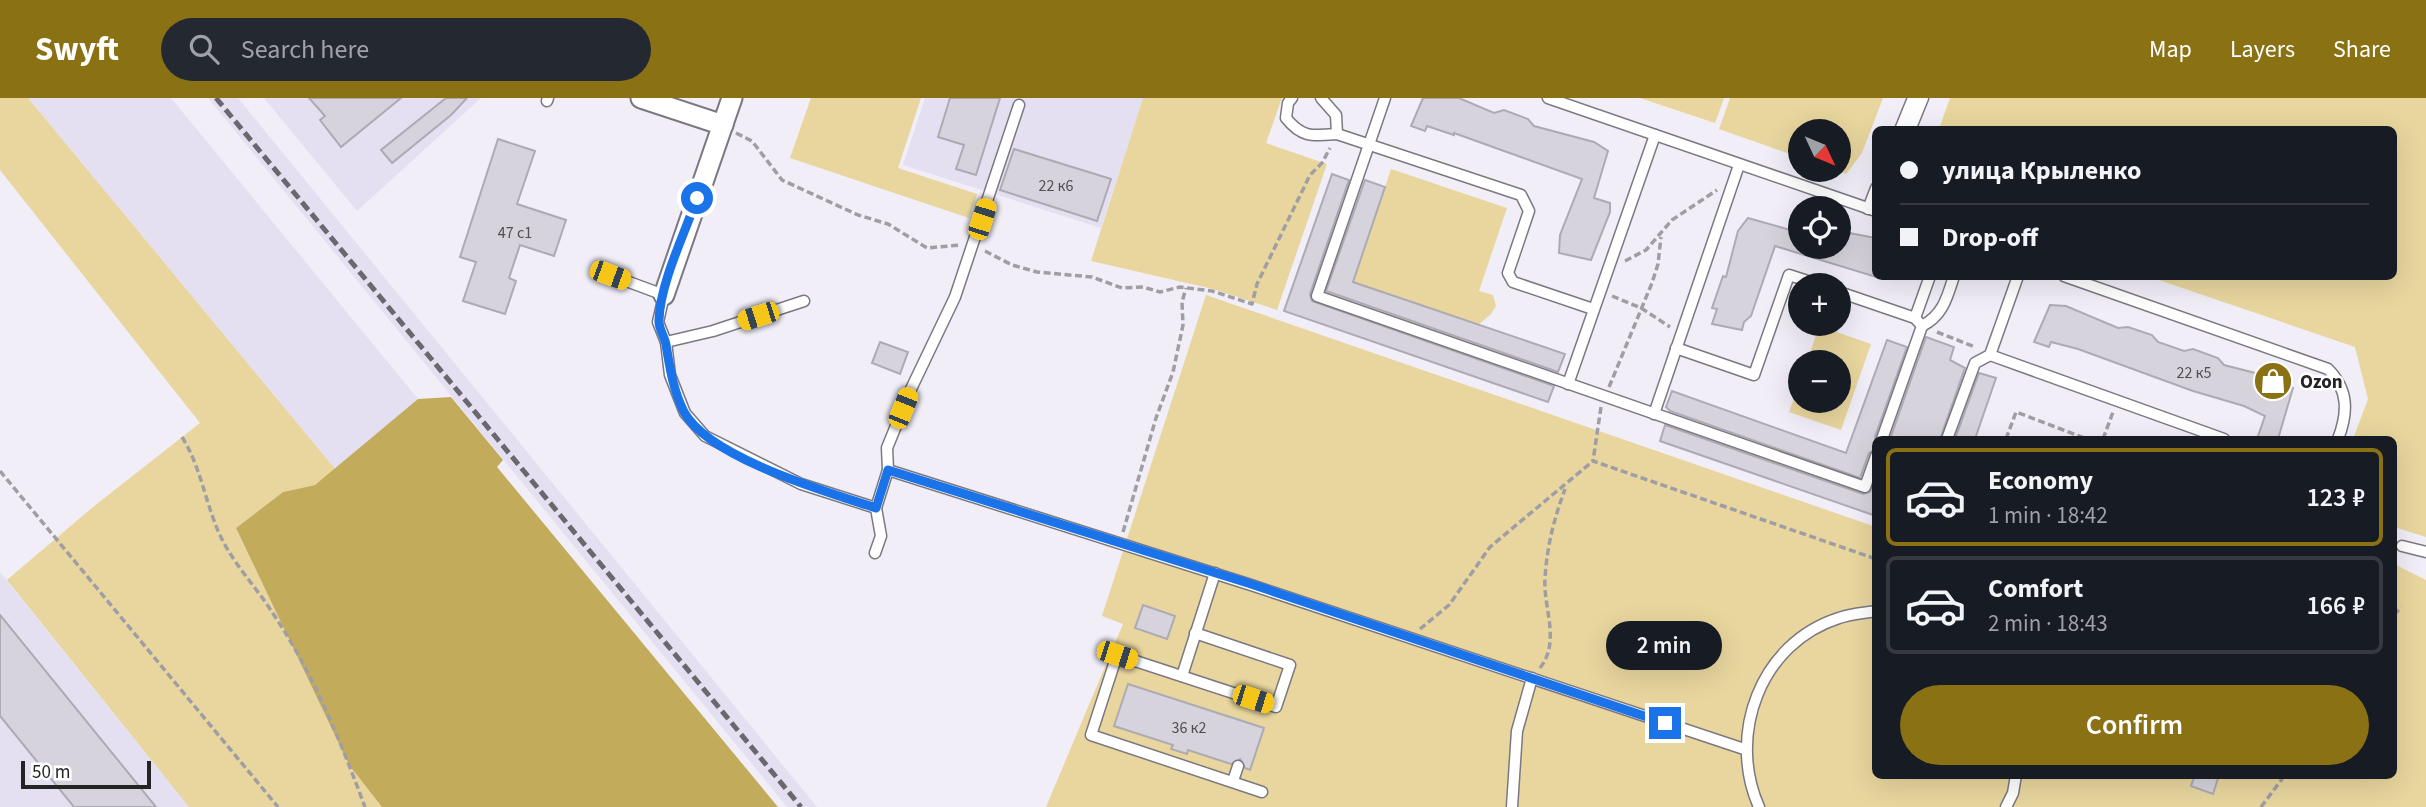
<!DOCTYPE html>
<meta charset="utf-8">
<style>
:root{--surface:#171b24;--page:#242831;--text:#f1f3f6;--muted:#9ea1a6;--line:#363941;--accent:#8a7214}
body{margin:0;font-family:"Source Sans 3",sans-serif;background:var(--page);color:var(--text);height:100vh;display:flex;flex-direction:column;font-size:26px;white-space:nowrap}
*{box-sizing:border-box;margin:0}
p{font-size:23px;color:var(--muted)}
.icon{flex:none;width:38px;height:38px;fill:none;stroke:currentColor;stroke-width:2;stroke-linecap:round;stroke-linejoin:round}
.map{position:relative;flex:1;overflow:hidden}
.drawer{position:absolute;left:1872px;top:338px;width:525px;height:343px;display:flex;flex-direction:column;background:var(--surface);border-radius:10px;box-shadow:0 7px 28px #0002}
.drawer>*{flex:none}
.hud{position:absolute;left:1872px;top:28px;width:525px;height:154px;border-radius:10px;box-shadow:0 7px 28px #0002;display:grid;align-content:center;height:154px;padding:0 28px;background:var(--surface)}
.needle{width:46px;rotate:134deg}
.controls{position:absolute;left:1788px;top:21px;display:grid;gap:14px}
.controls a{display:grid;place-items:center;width:63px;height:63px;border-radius:50%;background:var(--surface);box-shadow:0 7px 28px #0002;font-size:35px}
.scale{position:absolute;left:21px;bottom:18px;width:130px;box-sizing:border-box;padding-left:7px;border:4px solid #242326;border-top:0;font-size:19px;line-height:24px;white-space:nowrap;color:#242326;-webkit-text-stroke:5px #fff;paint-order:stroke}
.end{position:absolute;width:32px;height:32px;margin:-16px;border:9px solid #1a73e8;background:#fff;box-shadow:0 0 0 4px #fff}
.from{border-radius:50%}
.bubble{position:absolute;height:49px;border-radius:24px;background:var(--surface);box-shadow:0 7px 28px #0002;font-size:23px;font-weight:600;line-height:49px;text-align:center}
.car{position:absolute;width:21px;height:42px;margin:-21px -10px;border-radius:9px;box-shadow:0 0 5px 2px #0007;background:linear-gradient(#f5c518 24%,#345 0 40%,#f5c518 0 76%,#345 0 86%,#f5c518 0)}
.hud b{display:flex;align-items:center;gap:24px;height:66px;font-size:26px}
.hud b+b{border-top:2px solid var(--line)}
.hud i{width:18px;height:18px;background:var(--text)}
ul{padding:12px 0 0;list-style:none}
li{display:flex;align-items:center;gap:21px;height:98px;margin:0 14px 10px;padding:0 14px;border:4px solid var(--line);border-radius:10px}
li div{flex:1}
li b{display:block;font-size:26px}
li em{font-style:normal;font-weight:600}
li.active{border-color:var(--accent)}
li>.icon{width:63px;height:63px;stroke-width:1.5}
.cta{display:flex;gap:14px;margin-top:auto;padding:14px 28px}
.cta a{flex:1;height:80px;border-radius:42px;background:var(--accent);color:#fff;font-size:28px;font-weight:600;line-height:80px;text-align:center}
header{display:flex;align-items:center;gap:42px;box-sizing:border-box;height:98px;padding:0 35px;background:var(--accent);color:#fff}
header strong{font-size:33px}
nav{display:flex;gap:38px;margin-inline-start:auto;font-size:24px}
.search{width:490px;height:63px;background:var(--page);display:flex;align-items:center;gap:18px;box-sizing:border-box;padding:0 24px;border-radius:38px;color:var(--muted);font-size:26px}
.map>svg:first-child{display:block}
.built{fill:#e5e0f1}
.green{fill:#e8d69e}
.forest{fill:#c3ab5c}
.building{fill:#d6d3dc;stroke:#adaab3;stroke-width:2}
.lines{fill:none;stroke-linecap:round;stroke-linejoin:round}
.lane-casing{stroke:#7b7881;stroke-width:13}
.street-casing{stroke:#7b7881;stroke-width:23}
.path{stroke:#a09ea5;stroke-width:3.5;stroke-dasharray:7 3.5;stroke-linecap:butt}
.lane{stroke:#fff;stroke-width:10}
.street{stroke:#fff;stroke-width:19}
.rail{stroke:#6a686e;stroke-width:5;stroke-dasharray:10 5;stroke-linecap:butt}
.route{stroke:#1a73e8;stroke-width:9}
.labels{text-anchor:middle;stroke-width:5;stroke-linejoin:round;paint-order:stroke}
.number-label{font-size:16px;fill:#504f54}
.poi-label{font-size:19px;font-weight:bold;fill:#242326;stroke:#fff;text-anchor:start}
</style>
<header>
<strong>Swyft</strong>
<div class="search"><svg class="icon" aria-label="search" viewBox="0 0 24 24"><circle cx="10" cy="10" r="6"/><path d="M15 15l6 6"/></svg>Search here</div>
<nav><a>Map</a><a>Layers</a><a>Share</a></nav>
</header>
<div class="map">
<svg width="2426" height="709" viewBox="0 0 2426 709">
<rect width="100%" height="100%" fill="#f1eef8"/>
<g class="built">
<polygon points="28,0 171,0 418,301 336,372"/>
<polygon points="208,0 238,0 817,709 787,709"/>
<polygon points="264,0 481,0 357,113"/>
<polygon points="925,0 1143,0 1101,130 903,67"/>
<polygon points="0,474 189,709 0,709"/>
</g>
<g class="green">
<polygon points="0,0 28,0 336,372 315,387 283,394 236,430 349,667 382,709 189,709 7,482 93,409 200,325 0,72"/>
<polygon points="811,0 921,0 898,70 977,96 969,120 790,60"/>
<polygon points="1143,0 1282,0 1266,45 1327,66 1277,212 1213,191 1091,163"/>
<polygon points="1640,0 1724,0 1715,25"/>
<polygon points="1730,0 1883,0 1862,55 1846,76 1833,72 1839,72 1839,33 1801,33 1801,60 1719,31"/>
<polygon points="1950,0 2426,0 2426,439 2394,429 2394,341 2353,341 2368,301 2355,249 2150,179 2394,178 2394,32 1939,31"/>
<polygon points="1391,71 1507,110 1479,193 1493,197 1496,208 1491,216 1478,227 1353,184"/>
<polygon points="1206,197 1876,429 1876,677 2394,677 2394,466 2426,482 2426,709 1046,709 1123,526 1102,518"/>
<polygon points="1819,228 1871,246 1841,332 1789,314 1801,281 1801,303 1839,303 1839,264 1807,264"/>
</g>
<polygon class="forest" points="451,299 503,362 497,369 778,709 382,709 349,667 236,430 283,394 315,387 418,301"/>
<g class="building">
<polygon points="309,0 401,0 341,49 320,22 325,18"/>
<polygon points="446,0 467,0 451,17 392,65 381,52"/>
<polygon points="950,0 1000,0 976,77 956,71 964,47 938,39"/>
<polygon points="1423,0 1459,0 1494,15 1504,12 1528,21 1534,28 1594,44 1608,53 1594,100 1610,105 1610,114 1591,162 1559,155 1560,137 1582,81 1454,35 1454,37 1427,28 1425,33 1411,28"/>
<polygon points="498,41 535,53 517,106 566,122 554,158 520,147 509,180 516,183 505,216 463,203 476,164 460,159"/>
<polygon points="1014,51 1111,81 1097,123 1000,92"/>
<polygon points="1332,76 1349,82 1310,196 1312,203 1554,288 1548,304 1284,213"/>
<polygon points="1365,82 1385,89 1353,184 1565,256 1558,274 1326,193"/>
<polygon points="1748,120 1801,135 1801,149 1839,149 1839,133 1876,140 1876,179 1775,148 1751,218 1744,224 1742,232 1712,226 1717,211 1712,210 1723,178 1726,179 1738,133"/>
<polygon points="2050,207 2066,208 2118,230 2128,229 2152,237 2158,244 2184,253 2193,251 2218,260 2224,267 2279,281 2278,283 2293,290 2278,341 2257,341 2265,318 2244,308 2193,293 2078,251 2051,244 2049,249 2034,244"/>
<polygon points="1926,239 1954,249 1950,262 1965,270 1940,341 1890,341"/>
<polygon points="1887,242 1907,249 1875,339 1876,351 1869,355 1860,380 1670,313 1666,309 1672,293 1846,355"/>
<polygon points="880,244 908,254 900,276 872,265"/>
<polygon points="1979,275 1996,280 1975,341 1955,341"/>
<polygon points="1665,327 1863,396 1870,394 1876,380 1876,418 1660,343"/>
<polygon points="1143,507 1175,518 1167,541 1135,530"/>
<polygon points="0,517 156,709 74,709 0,618"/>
<polygon points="1128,586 1264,630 1250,672 1245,670 1240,661 1231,666 1188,652 1187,656 1171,651 1173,647 1114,628"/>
<polygon points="2195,677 2219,677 2213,696 2191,688"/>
</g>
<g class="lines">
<g class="lane-casing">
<g id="lane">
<path d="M1292,0L1288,5L1286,20C1302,40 1312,38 1337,36L1521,97L1529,113L1508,175L1513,184L1593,211"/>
<polyline points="1321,0 1336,17 1337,36"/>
<polyline points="1385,0 1317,198 1865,389 1876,358"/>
<polyline points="1548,0 1876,113"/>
<polyline points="547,3 548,0"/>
<polyline points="1900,32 1913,0"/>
<polyline points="1910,32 1923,0"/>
<polyline points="1868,111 1876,90"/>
<polyline points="610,177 664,197 658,224 666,244 670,277 685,315 705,338 801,386 876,410"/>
<path d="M2064,178L2328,271C2349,292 2348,315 2338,341"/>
<polyline points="1839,194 1915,220 1930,178"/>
<path d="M1922,228C1943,217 1947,200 1954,178"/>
<polyline points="666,244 713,233 804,203"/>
<polyline points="1676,250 1754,277 1789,177 1820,187"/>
<polyline points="1990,257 2224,341"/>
<polyline points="1568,286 1655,37"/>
<polyline points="1654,316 1739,67"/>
<polyline points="1882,341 1922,228 1915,220"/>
<polyline points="1947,341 1975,265 1990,257 2018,178"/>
<polyline points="888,372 1251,487 1744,651"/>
<polyline points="2402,448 2426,454"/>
<polyline points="875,455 881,438 876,410 888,372 887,350 911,291 955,199 1019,7"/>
<polyline points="1195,535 1290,567 1276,609 1117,557 1091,637 1262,694"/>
<polyline points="1182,578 1215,475"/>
<polyline points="1233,683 1238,668"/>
<polyline points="1512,709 1517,633 1532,580"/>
<path d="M1759,709C1727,637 1760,545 1839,520C1850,516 1864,515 1876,513"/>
<polyline points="2006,709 2013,695 2016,677"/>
</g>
</g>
<g class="street-casing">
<g id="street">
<polyline points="641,0 723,27"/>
<polyline points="664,197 732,0"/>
</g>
</g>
<g class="path">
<polyline points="736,35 752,43 782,82 858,117 888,126 927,150 960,147"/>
<polyline points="985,153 1012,167 1037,174 1092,179 1122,190 1143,189 1160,194 1180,189 1212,193 1252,206 1257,186 1310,77 1322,65 1330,50"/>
<polyline points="1625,163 1646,152 1672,122 1717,92"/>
<polyline points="1612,198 1641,210 1670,229"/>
<polyline points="1937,234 1975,249"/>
<polyline points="1609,289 1652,185 1658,166 1661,139"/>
<polyline points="1601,309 1593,363 1876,461"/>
<path d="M182,339C203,372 206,413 225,447C239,472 259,493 274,517C314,577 340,642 365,709"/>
<polyline points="2006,341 2016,314 2087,341"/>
<polyline points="2103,341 2113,314"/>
<polyline points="0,373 278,709"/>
<polyline points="1123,434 1156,320 1173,274 1183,227 1182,204 1186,190"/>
<polyline points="2394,517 2401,509"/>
<polyline points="1420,531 1449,507 1490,449 1593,363"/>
<path d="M1540,570C1561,543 1543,510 1545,480C1547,448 1554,421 1565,391"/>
<polyline points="2261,709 2285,677"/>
</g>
<use href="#lane" class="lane"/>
<use href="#street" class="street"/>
<polyline class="rail" points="216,0 801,709"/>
</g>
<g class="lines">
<path class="route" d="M697,100C685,135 660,185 659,222C658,230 665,239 666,247C670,270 673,292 684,314C709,360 827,394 876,410L888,372L1251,486L1665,625"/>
</g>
<defs>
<g id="shop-disc" transform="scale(2.0125)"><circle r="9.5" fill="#8a7214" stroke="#fff"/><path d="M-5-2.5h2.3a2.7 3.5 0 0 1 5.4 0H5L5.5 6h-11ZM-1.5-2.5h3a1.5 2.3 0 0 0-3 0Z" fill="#fff"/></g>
</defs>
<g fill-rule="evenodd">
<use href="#shop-disc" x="2273" y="283"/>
</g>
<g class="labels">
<g class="number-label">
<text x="1056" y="93">22 к6</text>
<text x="515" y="140">47 с1</text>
<text x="2194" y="280">22 к5</text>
<text x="1189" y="635">36 к2</text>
</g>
<g class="poi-label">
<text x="2300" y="290">Ozon</text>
</g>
</g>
</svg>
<div class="controls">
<a><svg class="needle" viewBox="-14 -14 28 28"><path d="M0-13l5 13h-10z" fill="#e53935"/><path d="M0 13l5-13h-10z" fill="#9ea1a6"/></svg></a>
<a><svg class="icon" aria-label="locate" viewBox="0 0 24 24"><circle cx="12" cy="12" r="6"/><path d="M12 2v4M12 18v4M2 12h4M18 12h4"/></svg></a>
<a>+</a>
<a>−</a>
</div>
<div class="scale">50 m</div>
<i class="end from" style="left:697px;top:100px"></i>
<i class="end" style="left:1665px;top:625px"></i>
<div class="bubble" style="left:1606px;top:523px;width:116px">2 min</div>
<i class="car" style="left:982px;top:121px;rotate:18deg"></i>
<i class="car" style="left:610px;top:177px;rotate:110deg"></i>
<i class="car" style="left:758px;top:218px;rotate:252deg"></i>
<i class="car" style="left:903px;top:310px;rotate:22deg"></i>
<i class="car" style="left:1117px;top:557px;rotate:108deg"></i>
<i class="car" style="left:1253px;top:601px;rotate:108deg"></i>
<div class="hud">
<b><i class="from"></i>улица Крыленко</b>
<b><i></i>Drop-off</b>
</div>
<section class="drawer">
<ul>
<li class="active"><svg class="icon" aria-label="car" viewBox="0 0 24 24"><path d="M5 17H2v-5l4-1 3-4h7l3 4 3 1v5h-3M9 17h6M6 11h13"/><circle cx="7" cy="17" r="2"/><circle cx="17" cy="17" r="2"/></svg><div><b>Economy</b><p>1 min · 18:42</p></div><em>123 ₽</em></li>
<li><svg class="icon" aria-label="car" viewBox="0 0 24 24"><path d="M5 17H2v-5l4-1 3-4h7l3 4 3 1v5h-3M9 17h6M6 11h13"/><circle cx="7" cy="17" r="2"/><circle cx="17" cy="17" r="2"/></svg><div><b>Comfort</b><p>2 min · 18:43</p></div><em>166 ₽</em></li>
</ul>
<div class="cta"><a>Confirm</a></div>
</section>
</div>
